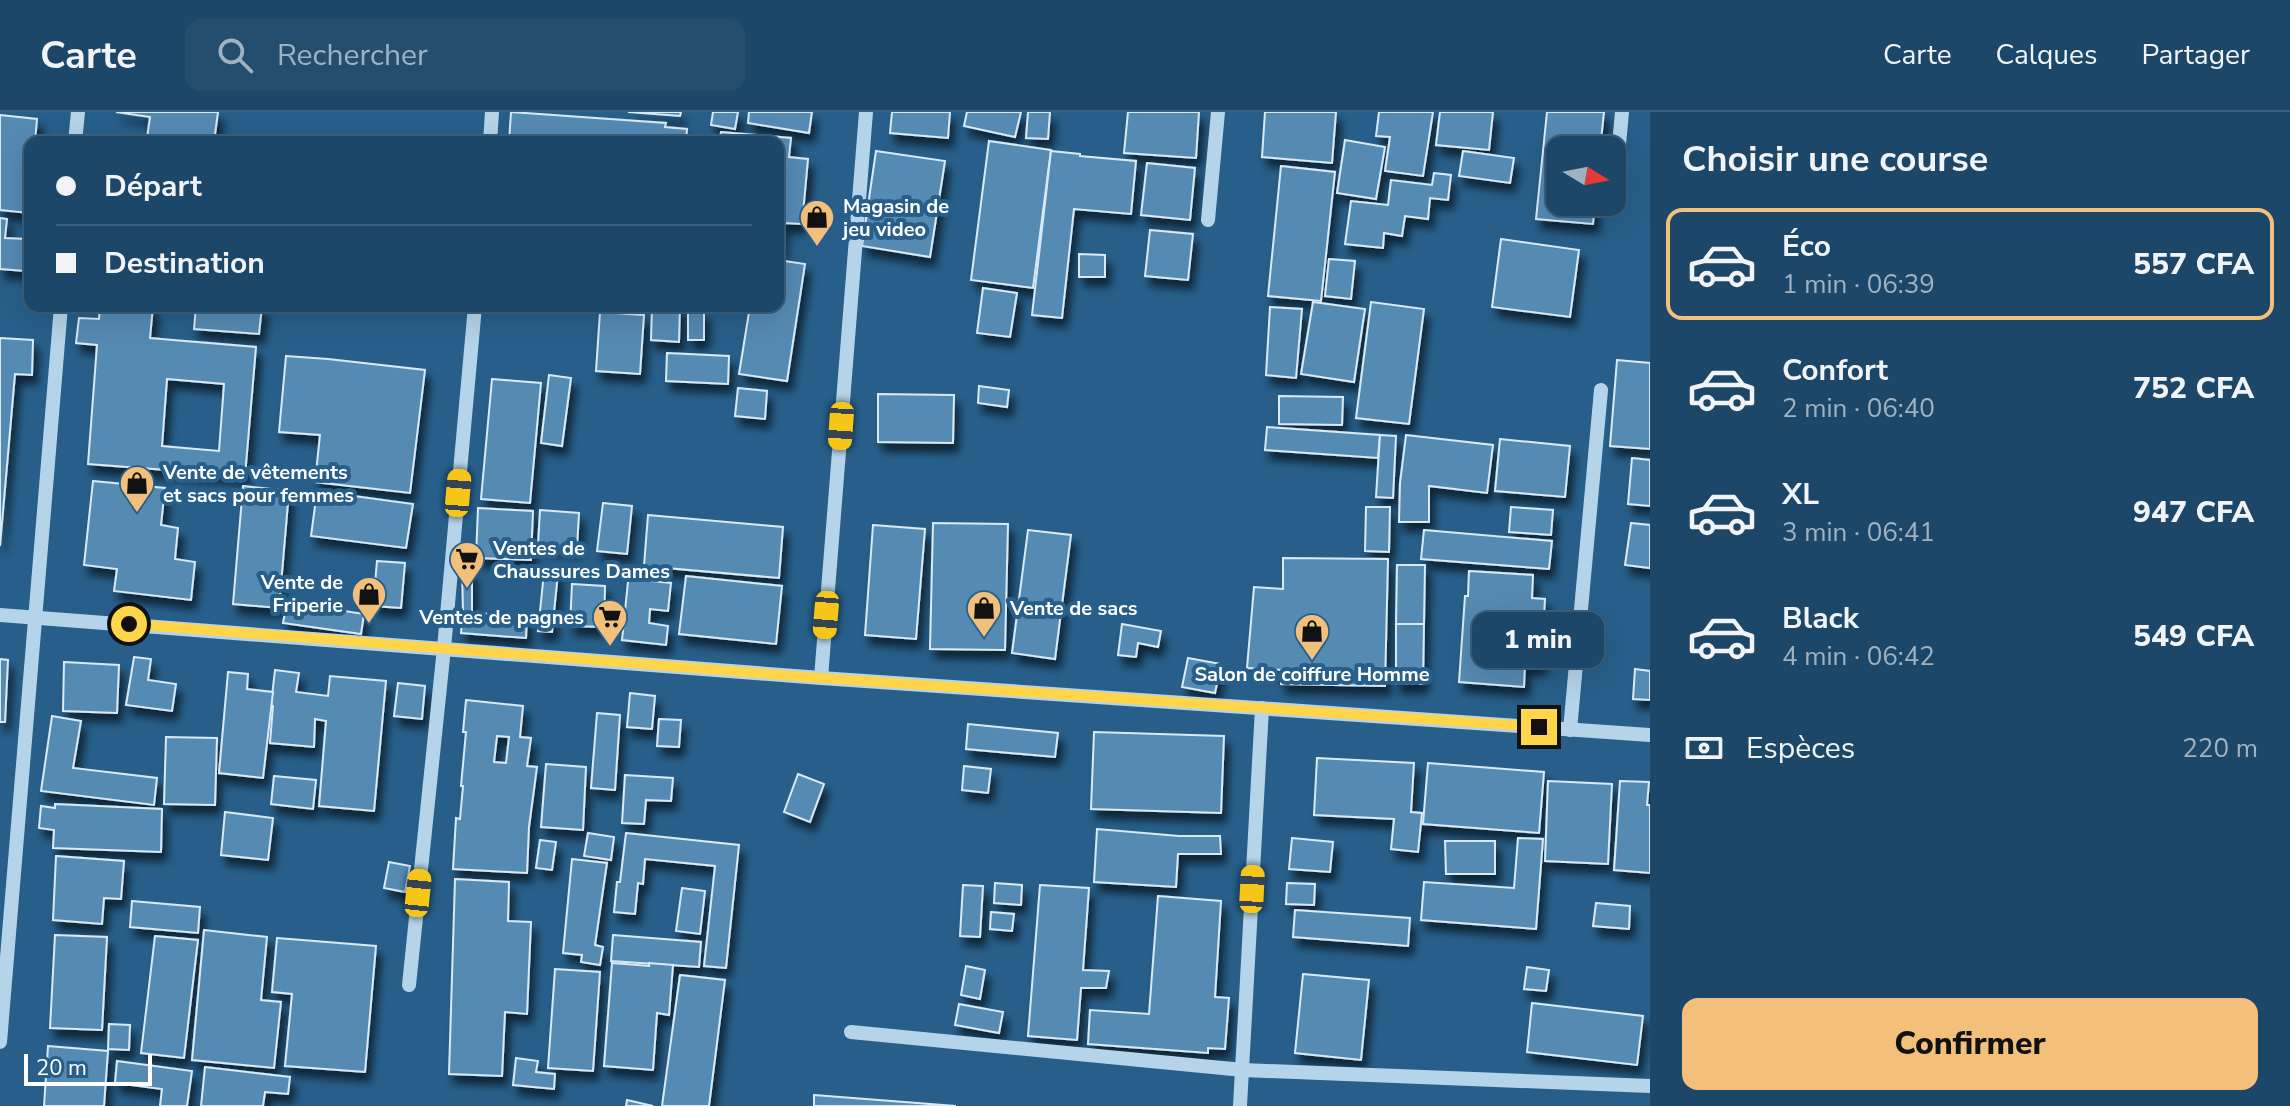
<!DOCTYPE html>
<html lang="fr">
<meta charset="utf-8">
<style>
:root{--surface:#1d4768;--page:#254e6e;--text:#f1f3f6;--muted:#a0b2c0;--line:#3b5f7c;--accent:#f2c07a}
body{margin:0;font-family:"Nunito Sans",sans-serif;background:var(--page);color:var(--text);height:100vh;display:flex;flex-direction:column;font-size:30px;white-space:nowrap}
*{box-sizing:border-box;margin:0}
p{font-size:26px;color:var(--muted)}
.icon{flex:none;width:44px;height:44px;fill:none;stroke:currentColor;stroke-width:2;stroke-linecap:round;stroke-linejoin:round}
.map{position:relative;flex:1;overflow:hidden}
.panel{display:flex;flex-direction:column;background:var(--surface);width:640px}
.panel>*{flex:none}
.banner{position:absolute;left:24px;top:24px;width:760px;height:176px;border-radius:16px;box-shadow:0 8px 32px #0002,0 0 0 2px var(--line);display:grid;align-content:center;height:176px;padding:0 32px;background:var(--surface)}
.needle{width:52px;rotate:100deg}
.tools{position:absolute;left:1546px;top:24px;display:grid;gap:16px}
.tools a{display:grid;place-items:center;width:80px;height:80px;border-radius:16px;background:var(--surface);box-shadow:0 8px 32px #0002,0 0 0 2px var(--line);font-size:40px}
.scale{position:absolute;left:24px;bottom:20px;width:128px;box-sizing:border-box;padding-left:8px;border:4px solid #fff;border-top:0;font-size:22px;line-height:28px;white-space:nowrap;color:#fff;-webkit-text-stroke:6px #275f8a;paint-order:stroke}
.end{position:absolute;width:36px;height:36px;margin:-18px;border:10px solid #ffd54a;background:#111;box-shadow:0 0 0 4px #111}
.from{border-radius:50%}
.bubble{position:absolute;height:56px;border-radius:16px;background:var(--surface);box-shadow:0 8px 32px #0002,0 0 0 2px var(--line);font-size:26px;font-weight:800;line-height:56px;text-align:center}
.car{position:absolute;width:24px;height:48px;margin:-24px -12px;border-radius:10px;box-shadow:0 0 6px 2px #0007;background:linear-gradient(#f5c518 24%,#345 0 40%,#f5c518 0 76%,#345 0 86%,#f5c518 0)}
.banner b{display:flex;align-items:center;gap:28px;height:76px;font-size:30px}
.banner b+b{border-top:2px solid var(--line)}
.banner i{width:20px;height:20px;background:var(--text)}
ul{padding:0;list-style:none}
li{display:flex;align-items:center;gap:24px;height:112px;margin:0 16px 12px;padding:0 16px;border:4px solid transparent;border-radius:16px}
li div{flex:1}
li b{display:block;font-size:30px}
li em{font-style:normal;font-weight:800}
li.selected{border-color:var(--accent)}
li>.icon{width:72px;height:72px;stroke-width:1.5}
h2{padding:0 32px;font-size:36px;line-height:96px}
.pay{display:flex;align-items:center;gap:20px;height:88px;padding:0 32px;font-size:30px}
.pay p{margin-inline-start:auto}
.cta{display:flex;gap:16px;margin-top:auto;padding:16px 32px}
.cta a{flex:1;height:92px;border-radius:16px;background:var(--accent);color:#111;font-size:32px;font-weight:800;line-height:92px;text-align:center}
header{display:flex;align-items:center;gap:48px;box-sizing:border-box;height:112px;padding:0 40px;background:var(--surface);border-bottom:2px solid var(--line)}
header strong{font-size:38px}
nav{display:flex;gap:44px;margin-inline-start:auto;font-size:28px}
.search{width:560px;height:72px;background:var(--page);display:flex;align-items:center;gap:20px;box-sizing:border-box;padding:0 28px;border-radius:16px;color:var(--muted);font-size:30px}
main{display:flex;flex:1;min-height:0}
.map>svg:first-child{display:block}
.building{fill:#548ab3;stroke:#d9eaf7;stroke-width:2;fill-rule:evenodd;filter:url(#shadow)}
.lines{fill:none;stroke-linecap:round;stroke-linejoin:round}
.minor{stroke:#b5d3e9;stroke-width:14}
.route{stroke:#ffd54a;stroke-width:10}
.labels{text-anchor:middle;stroke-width:8;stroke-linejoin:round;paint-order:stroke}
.poi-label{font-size:20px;font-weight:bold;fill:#fff;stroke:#275f8a;text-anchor:start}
</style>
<header>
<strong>Carte</strong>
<div class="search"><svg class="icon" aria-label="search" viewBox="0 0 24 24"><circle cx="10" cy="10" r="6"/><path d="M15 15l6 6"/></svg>Rechercher</div>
<nav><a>Carte</a><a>Calques</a><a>Partager</a></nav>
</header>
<main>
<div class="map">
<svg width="1650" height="994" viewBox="0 0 1650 994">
<defs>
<filter id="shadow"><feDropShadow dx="5" dy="9" stdDeviation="4" flood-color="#0009"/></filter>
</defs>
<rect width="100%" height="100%" fill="#275f8a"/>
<g class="building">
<polygon points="116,0 218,0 214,30 182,30 147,26 150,5"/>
<polygon points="511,0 666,11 665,15 687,17 686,30 509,30"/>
<polygon points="628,0 681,0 680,4"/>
<polygon points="713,0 738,0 735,17 711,13"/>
<polygon points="749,0 812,0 809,21 748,11"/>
<polygon points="892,0 950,0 948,26 890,21"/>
<polygon points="967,0 1021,0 1015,25 964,14"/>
<polygon points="1028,0 1050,0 1048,27 1026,26"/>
<polygon points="1128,0 1199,0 1196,46 1124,41"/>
<polygon points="1265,0 1336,0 1332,51 1262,45"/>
<polygon points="1379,0 1433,0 1423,64 1385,59 1390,25 1376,24"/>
<polygon points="1440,0 1493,0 1489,38 1436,33"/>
<polygon points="1547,0 1604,0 1600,38 1560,38 1560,90 1595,90 1593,112 1536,107"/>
<polygon points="0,3 37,7 35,30 30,30 29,101 0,98"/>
<polygon points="721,20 791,26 789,45 808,47 802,112 783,111 781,141 778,141 778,30 720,30"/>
<polygon points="1345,28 1385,35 1376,87 1337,81"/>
<polygon points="989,29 1051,38 1033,176 971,168"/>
<polygon points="876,39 945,49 930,145 862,134"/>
<polygon points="1051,39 1080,42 1080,44 1136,49 1131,102 1074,97 1062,206 1032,203"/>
<polygon points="1463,39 1514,46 1510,71 1459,64"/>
<polygon points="1147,51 1195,56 1190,108 1141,103"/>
<polygon points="1281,54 1335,60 1321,189 1268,184"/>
<polygon points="1434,61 1451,63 1448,88 1430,86 1428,107 1405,104 1402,124 1384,121 1383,136 1345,132 1351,89 1388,93 1391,68 1432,73"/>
<polygon points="0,106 7,107 5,126 27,127 25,159 0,157"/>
<polygon points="1150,118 1193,122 1188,168 1145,164"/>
<polygon points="1501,127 1579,138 1570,205 1492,195"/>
<polygon points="1079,142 1105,143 1105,165 1079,165"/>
<polygon points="1329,147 1355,149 1351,187 1325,184"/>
<polygon points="778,148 805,152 787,269 739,262 750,194 778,194"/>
<polygon points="983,176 1017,181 1010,225 977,221"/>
<polygon points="1313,190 1365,197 1354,270 1301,262"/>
<polygon points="1371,190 1424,197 1409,312 1356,306"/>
<path d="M100,194H153L150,226L256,235L245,364L88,352L97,233L76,231L79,206L99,207ZM167,267L224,272L219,339L162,334Z"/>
<polygon points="196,194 262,194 259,222 194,217"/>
<polygon points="652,194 680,194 679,230 651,228"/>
<polygon points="1270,195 1302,197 1296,266 1266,263"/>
<rect x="688" y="199" width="16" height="29"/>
<polygon points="600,200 644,203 640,262 596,259"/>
<polygon points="0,226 33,228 32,263 15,262 0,434"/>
<polygon points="667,241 729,244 728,272 666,269"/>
<polygon points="286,244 328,247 425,258 410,381 315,370 320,323 279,320"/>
<polygon points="1617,248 1650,251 1650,337 1610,334"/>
<polygon points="549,263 571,266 562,334 541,331"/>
<polygon points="492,267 541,271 530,391 481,387"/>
<polygon points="979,274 1009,278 1007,295 978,291"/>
<polygon points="738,276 767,279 765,307 735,304"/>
<polygon points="878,282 954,283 953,331 878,330"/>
<polygon points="1279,284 1343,285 1342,313 1279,312"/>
<polygon points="1267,315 1380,323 1378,346 1265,338"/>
<polygon points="1380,323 1396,324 1393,386 1376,385"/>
<polygon points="1406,323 1493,333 1487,381 1429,374 1429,410 1399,410 1400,371"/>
<polygon points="1500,327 1570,334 1565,385 1495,379"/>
<polygon points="1632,346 1650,348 1650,394 1628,392"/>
<polygon points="93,369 165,376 161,413 178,416 175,447 195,450 191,488 114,479 117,457 84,453"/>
<polygon points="243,374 289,379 279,496 233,492"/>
<polygon points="317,379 413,392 406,436 311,424"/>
<polygon points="603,391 632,394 627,442 597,439"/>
<polygon points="1366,395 1390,395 1389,440 1365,439"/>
<polygon points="1511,395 1553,398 1551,423 1509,420"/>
<polygon points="478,396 533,399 531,448 476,446"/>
<polygon points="540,398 579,401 577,436 538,433"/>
<polygon points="648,403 783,415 779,466 644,454"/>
<polygon points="933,411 1008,412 1005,538 930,537"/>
<polygon points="1631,411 1650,413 1650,456 1625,453"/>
<polygon points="873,413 925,417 916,527 865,523"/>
<polygon points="1028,418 1071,423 1055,547 1012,541"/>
<polygon points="1424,418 1552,429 1549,457 1421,447"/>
<polygon points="1283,446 1388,447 1385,574 1281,572 1281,558 1247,556 1254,475 1283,477"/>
<polygon points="377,449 405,451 401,496 373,494"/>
<polygon points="1397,453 1425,453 1424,512 1396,512"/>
<polygon points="462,458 472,459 472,500 463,500"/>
<polygon points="1469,459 1533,463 1532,486 1545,487 1541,554 1525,553 1524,575 1459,570 1465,484 1468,484"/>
<polygon points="544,460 558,461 552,520 538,519"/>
<polygon points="629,460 654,463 653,469 671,471 668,499 650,497 649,511 668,514 666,533 622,528"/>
<polygon points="686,464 782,474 776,532 679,522"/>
<polygon points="572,472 605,474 604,515 570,514"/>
<polygon points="287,490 364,502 361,522 283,511"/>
<polygon points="463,500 527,505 526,526 461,521"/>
<polygon points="1122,512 1161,519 1158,535 1138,531 1136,545 1118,543"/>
<polygon points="1396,512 1424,512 1423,572 1396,572"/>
<polygon points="134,545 151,547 148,568 176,572 172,599 126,593"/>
<polygon points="1188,546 1221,552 1215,581 1182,575"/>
<polygon points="0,547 8,548 5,610 0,610"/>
<polygon points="64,550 119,553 117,601 63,599"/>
<polygon points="1635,557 1650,559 1650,588 1633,587"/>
<polygon points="275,558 299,561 296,580 328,584 330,564 386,569 374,699 319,694 326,609 315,607 314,635 270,631 273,594 271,593"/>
<polygon points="228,560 248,562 247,577 273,580 263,666 219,661"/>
<polygon points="398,571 425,574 422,607 394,604"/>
<polygon points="630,581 655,584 652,617 627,615"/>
<path d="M466,588L523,594L520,625L531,626L527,654L537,655L529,715L527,761L453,757L456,706L460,707L463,674H461L466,620H463ZM497,624L509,625L506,651L494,650Z"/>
<polygon points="597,601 620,603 615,678 591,676"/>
<polygon points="52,604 81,609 73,656 157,666 154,693 41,679"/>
<polygon points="659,607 681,608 679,635 657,634"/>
<polygon points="968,612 1058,621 1055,645 966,637"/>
<polygon points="1094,620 1224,624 1221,701 1091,697"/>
<polygon points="166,625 217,626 215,693 164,692"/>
<polygon points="1317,646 1414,651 1411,700 1422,701 1418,740 1391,737 1394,707 1314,703"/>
<polygon points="1428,651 1544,660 1539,721 1423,712"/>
<polygon points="546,652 586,655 583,718 541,715"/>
<polygon points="964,654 991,657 988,681 962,678"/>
<polygon points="798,662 824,672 810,710 784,700"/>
<polygon points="625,663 673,666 671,689 646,688 644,712 622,711"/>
<polygon points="274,664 316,668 313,697 271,692"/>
<polygon points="1548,669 1612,672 1608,752 1545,749"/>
<polygon points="1620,669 1649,670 1647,693 1650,693 1650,761 1614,758"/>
<polygon points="55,692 162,697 161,740 53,736 54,718 39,716 41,694 55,696"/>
<polygon points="225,700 273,706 268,748 221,743"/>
<polygon points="1097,717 1179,724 1220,724 1221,742 1178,742 1176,775 1094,770"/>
<polygon points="588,721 614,725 611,748 584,744"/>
<polygon points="626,721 739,733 726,856 704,854 715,754 645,747 643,772 638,771 635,802 614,800 617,770 620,770"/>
<polygon points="1292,726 1333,730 1330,760 1289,757"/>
<polygon points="1518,726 1543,727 1536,817 1421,808 1424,770 1514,776"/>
<polygon points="540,728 556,730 552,758 536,756"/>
<polygon points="1445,729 1495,729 1495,762 1446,762"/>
<polygon points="56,744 124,749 121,787 104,786 102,812 53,808"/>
<polygon points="572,747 607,751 595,833 603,835 600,853 581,850 582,843 563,841"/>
<polygon points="389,750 410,754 405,780 384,776"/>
<polygon points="455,767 509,770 508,809 531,810 527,902 505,900 502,964 449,962"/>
<polygon points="995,771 1022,773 1021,793 994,791"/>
<polygon points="1287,771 1315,772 1314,793 1286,792"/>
<polygon points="963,773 983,774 980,825 960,824"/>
<polygon points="1040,773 1089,776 1083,858 1109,859 1106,876 1081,876 1077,928 1028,924"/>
<polygon points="682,776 705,779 700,822 676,819"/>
<polygon points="1158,784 1221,789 1215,885 1229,886 1225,937 1208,936 1208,941 1088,932 1090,898 1149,902"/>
<polygon points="132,789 200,795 198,821 130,815"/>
<polygon points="1596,791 1630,794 1629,817 1593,814"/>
<polygon points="1295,798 1410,806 1408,834 1293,825"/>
<polygon points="991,800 1014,802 1012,819 990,817"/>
<polygon points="204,818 267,825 261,888 281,890 274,956 192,948"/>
<polygon points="55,823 107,825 102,918 50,916"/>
<polygon points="613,823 701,830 699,855 611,849"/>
<polygon points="155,824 198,828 184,946 141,941"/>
<polygon points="277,826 376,834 365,960 285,954 292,882 272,880"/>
<polygon points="612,851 649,854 649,851 673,853 669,903 657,901 653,958 604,954"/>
<polygon points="966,854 985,858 980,887 961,883"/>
<polygon points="1527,855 1549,858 1546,879 1524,877"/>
<polygon points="555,857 600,860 593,959 548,956"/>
<polygon points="1303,862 1369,868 1361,948 1295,941"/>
<polygon points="680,863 725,868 709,994 662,994"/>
<polygon points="1532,891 1643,904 1637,953 1527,940"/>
<polygon points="959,892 1003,900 999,921 955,913"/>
<polygon points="109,912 130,913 129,938 108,937"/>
<polygon points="48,934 108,939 104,994 44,994"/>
<polygon points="516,946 538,949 536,960 555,962 554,977 513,973"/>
<polygon points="117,949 192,959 187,994 160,994 162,977 115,971"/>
<polygon points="205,955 290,965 288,982 265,980 263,994 201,994"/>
<polygon points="814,983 956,994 814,994"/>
<polygon points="627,988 653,994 626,994"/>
</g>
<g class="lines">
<g class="minor">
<polyline points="75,30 78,0"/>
<polyline points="490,30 492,0"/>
<polyline points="1613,97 1622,0"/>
<polyline points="1208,108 1218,0"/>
<polyline points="0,503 821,566 1650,623"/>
<polyline points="821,566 866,0"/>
<polyline points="1570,618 1601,278"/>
<polyline points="409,873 444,536 475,194"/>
<polyline points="851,920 1243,958 1650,974"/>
<polyline points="0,930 61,194"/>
<polyline points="1240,994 1262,596"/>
</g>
</g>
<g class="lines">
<polyline class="route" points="129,512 821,566 1539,615"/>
</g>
<defs>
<g id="shop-pin" transform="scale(1.8)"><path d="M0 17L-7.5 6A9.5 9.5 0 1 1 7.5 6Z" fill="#f2c07a" stroke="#275f8a"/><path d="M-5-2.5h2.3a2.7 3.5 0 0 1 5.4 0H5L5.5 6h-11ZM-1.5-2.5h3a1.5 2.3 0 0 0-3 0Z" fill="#111"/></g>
<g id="supermarket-pin" transform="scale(1.8)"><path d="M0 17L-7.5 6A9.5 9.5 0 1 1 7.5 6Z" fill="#f2c07a" stroke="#275f8a"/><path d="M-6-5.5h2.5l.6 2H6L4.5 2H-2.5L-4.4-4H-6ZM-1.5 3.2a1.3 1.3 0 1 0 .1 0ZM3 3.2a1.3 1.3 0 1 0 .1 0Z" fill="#111"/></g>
</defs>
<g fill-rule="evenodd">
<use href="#shop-pin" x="817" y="105"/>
<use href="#shop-pin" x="137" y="371"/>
<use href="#supermarket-pin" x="467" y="447"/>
<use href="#shop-pin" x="369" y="482"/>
<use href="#shop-pin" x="984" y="496"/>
<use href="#supermarket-pin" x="610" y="505"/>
<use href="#shop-pin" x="1312" y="519"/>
</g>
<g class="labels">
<g class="poi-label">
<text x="843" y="101">Magasin de<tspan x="843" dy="23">jeu video</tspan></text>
<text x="163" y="367">Vente de vêtements<tspan x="163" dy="23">et sacs pour femmes</tspan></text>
<text x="493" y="443">Ventes de<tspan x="493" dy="23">Chaussures Dames</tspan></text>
<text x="343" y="477" text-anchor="end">Vente de<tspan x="343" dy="23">Friperie</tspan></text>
<text x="1010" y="503">Vente de sacs</text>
<text x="584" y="512" text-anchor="end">Ventes de pagnes</text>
<text x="1312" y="569" text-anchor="middle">Salon de coiffure Homme</text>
</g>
</g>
</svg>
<div class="tools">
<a><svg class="needle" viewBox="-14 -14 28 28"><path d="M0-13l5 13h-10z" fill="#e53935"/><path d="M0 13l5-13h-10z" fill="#a0b2c0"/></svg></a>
</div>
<div class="scale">20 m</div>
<i class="end from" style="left:129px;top:512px"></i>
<i class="end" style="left:1539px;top:615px"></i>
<div class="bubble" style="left:1472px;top:500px;width:132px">1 min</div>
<i class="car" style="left:841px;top:314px;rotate:184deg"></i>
<i class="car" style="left:458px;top:381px;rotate:5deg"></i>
<i class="car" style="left:826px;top:503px;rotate:185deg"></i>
<i class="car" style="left:1252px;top:777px;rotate:3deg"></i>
<i class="car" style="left:418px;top:781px;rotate:6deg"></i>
<div class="banner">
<b><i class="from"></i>Départ</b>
<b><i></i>Destination</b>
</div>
</div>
<section class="panel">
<h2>Choisir une course</h2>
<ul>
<li class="selected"><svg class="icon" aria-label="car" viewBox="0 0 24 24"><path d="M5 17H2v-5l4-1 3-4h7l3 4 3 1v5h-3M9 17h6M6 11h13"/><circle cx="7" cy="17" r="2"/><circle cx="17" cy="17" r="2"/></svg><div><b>Éco</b><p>1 min · 06:39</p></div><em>557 CFA</em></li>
<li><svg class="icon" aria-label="car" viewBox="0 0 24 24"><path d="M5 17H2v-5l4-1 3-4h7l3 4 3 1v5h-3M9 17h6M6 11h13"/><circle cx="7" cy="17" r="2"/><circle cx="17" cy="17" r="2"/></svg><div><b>Confort</b><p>2 min · 06:40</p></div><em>752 CFA</em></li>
<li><svg class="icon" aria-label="car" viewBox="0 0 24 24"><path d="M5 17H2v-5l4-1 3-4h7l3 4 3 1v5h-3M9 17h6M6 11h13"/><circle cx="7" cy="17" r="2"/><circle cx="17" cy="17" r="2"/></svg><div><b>XL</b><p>3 min · 06:41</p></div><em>947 CFA</em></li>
<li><svg class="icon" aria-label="car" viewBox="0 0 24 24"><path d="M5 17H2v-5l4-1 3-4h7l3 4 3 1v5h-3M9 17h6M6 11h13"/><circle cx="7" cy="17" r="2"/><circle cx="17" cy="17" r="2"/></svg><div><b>Black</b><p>4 min · 06:42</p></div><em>549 CFA</em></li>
</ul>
<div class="pay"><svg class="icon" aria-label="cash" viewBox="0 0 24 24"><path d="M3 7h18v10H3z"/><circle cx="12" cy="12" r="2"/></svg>Espèces<p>220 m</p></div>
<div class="cta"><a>Confirmer</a></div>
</section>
</main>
